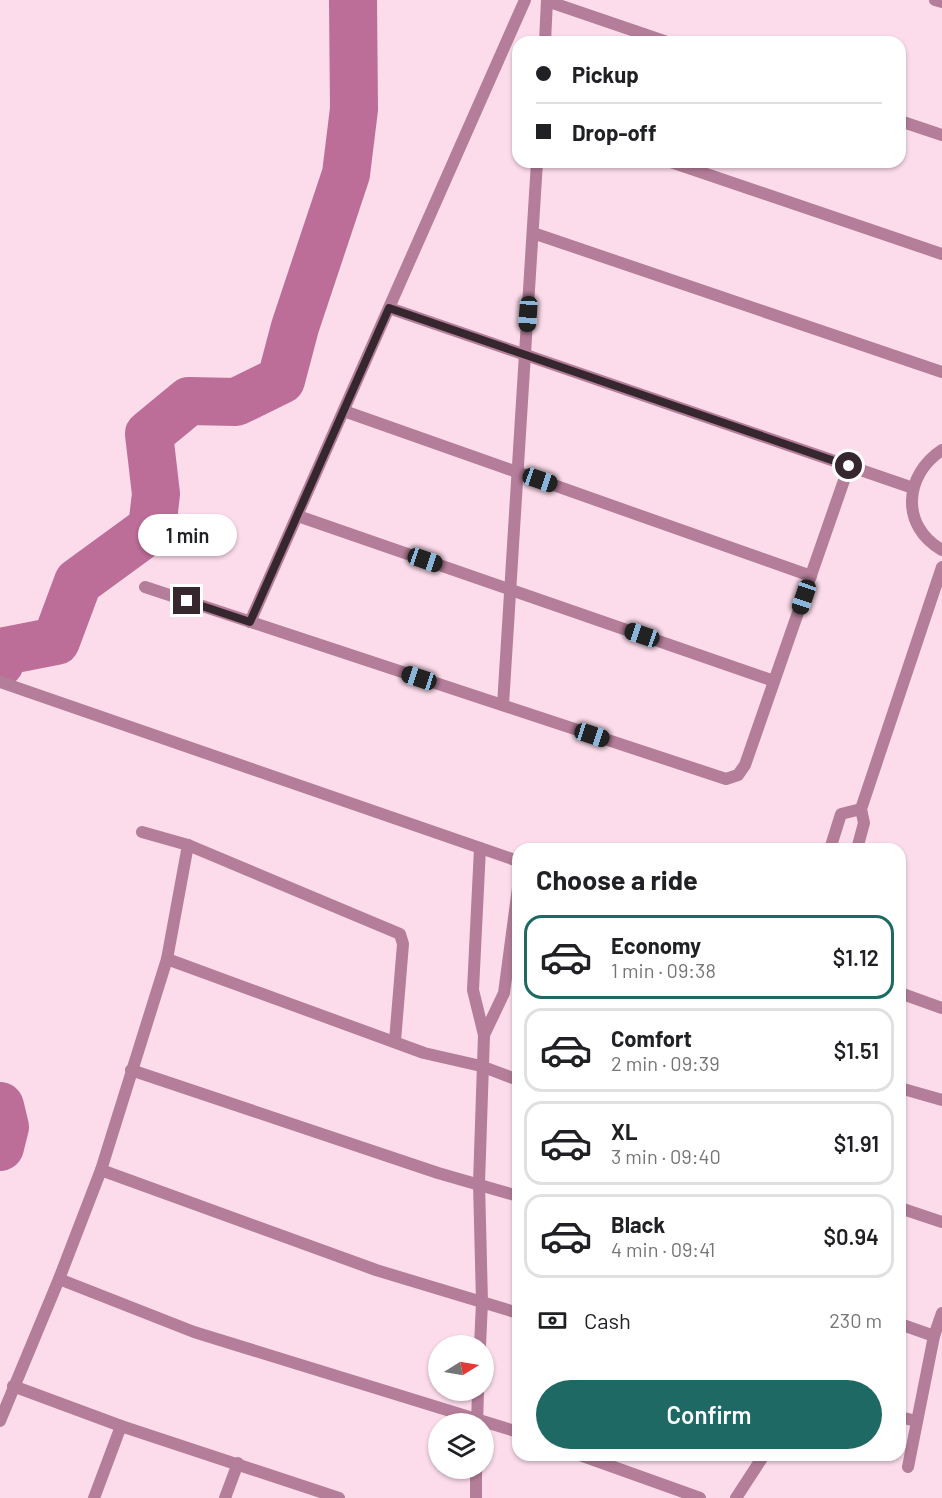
<!DOCTYPE html>
<meta charset="utf-8">
<style>
:root{--surface:#fff;--page:#f6f6f6;--text:#202124;--muted:#757577;--line:#e0e0e0;--accent:#1e6964}
body{margin:0;font-family:Barlow,sans-serif;background:var(--page);color:var(--text);height:100vh;display:flex;flex-direction:column;font-size:22px;white-space:nowrap}
*{box-sizing:border-box;margin:0}
p{font-size:20px;color:var(--muted)}
.icon{flex:none;width:33px;height:33px;fill:none;stroke:currentColor;stroke-width:2;stroke-linecap:round;stroke-linejoin:round}
.map{position:relative;flex:1;overflow:hidden}
.details{position:absolute;left:512px;top:843px;width:394px;height:618px;display:flex;flex-direction:column;background:var(--surface);border-radius:18px;box-shadow:0 2px 4px #0004}
.details>*{flex:none}
.top-card{position:absolute;left:512px;top:36px;width:394px;height:132px;border-radius:18px;box-shadow:0 2px 4px #0004;display:grid;align-content:center;height:132px;padding:0 24px;background:var(--surface)}
.needle{width:39px;rotate:79deg}
.controls{position:absolute;left:428px;top:1335px;display:grid;gap:12px}
.controls a{display:grid;place-items:center;width:66px;height:66px;border-radius:50%;background:var(--surface);box-shadow:0 2px 4px #0004;font-size:30px}
.end{position:absolute;width:27px;height:27px;margin:-14px;border:8px solid #36272e;background:#fff;box-shadow:0 0 0 3px #fff}
.from{border-radius:50%}
.bubble{position:absolute;height:42px;border-radius:21px;background:var(--surface);box-shadow:0 2px 4px #0004;font-size:20px;font-weight:600;line-height:42px;text-align:center}
.car{position:absolute;width:18px;height:36px;margin:-18px -9px;border-radius:8px;box-shadow:0 0 4px 2px #0007;background:linear-gradient(#222 24%,#8ab4d8 0 40%,#222 0 76%,#8ab4d8 0 86%,#222 0)}
.top-card b{display:flex;align-items:center;gap:21px;height:57px;font-size:22px}
.top-card b+b{border-top:2px solid var(--line)}
.top-card i{width:15px;height:15px;background:var(--text)}
ul{padding:0;list-style:none}
li{display:flex;align-items:center;gap:18px;height:84px;margin:0 12px 9px;padding:0 12px;border:3px solid var(--line);border-radius:18px}
li div{flex:1}
li b{display:block;font-size:22px}
li em{font-style:normal;font-weight:600}
li.current{border-color:var(--accent)}
li>.icon{width:54px;height:54px;stroke-width:1.5}
h2{padding:0 24px;font-size:27px;line-height:72px}
.pay{display:flex;align-items:center;gap:15px;height:66px;padding:0 24px;font-size:22px}
.pay p{margin-inline-start:auto}
.primary-button{display:flex;gap:12px;margin-top:auto;padding:12px 24px}
.primary-button a{flex:1;height:69px;border-radius:36px;background:var(--accent);color:#fff;font-size:24px;font-weight:600;line-height:69px;text-align:center}
.map>svg:first-child{display:block}
.lines{fill:none;stroke-linecap:round;stroke-linejoin:round}
.river{stroke:#bc6d98;stroke-width:48}
.minor{stroke:#b47d99;stroke-width:12}
.tertiary{stroke:#b47d99;stroke-width:12}
.route{stroke:#36272e;stroke-width:8}
</style>
<div class="map">
<svg width="942" height="1498" viewBox="0 0 942 1498">
<rect width="100%" height="100%" fill="#fcdceb"/>
<g class="lines">
<g class="river">
<polyline points="0,663 5,651 56,641 78,582 152,528 156,494 149,434 189,401 236,402 281,380 295,327 346,174 354,109 353,0"/>
<polyline points="0,1106 5,1127 0,1147"/>
</g>
<g class="minor">
<polyline points="935,0 942,2"/>
<polyline points="547,1 667,42"/>
<polyline points="545,42 547,0"/>
<polyline points="900,121 942,135"/>
<polyline points="671,162 942,254"/>
<polyline points="533,233 942,372"/>
<polyline points="389,308 913,488"/>
<polyline points="344,411 811,576"/>
<path d="M942,450C904,475 900,526 942,550"/>
<polyline points="298,516 774,681"/>
<polyline points="145,587 726,779 738,775 745,765 849,466"/>
<polyline points="250,622 525,0"/>
<polyline points="503,705 537,162"/>
<polyline points="142,832 188,845 400,934 403,944 395,1041"/>
<polyline points="480,848 473,990 484,1035 479,1183 482,1302 480,1346"/>
<polyline points="830,849 841,814 861,809"/>
<polyline points="857,849 864,823 861,809 942,567"/>
<polyline points="167,959 424,1053 481,1066 518,1080"/>
<polyline points="484,1035 504,993 518,888"/>
<polyline points="131,1070 438,1173 518,1196"/>
<polyline points="900,1088 942,1100"/>
<polyline points="101,1170 376,1270 518,1313"/>
<polyline points="900,1208 942,1222"/>
<polyline points="59,1279 194,1332 518,1432"/>
<polyline points="900,1324 934,1336"/>
<polyline points="13,1386 121,1426 339,1498"/>
<polyline points="900,1417 916,1421"/>
<polyline points="0,1421 59,1279 101,1170 167,959 188,845"/>
<polyline points="477,1424 478,1390"/>
<polyline points="580,1455 700,1498"/>
<polyline points="908,1467 934,1336 942,1313"/>
<polyline points="94,1498 121,1426"/>
<polyline points="225,1498 238,1463"/>
<polyline points="476,1498 476,1468"/>
<polyline points="736,1498 764,1455"/>
</g>
<g class="tertiary">
<polyline points="0,682 518,861"/>
<polyline points="900,993 942,1008"/>
</g>
</g>
<g class="lines">
<polyline class="route" points="187,601 250,622 389,308 849,466"/>
</g>
</svg>
<div class="controls">
<a><svg class="needle" viewBox="-14 -14 28 28"><path d="M0-13l5 13h-10z" fill="#e53935"/><path d="M0 13l5-13h-10z" fill="#757577"/></svg></a>
<a><svg class="icon" aria-label="layers" viewBox="0 0 24 24"><path d="M12 4l9 5-9 5-9-5zM3 14l9 5 9-5"/></svg></a>
</div>
<i class="end from" style="left:849px;top:466px"></i>
<i class="end" style="left:187px;top:601px"></i>
<div class="bubble" style="left:138px;top:514px;width:99px">1 min</div>
<i class="car" style="left:528px;top:314px;rotate:184deg"></i>
<i class="car" style="left:540px;top:480px;rotate:109deg"></i>
<i class="car" style="left:425px;top:560px;rotate:109deg"></i>
<i class="car" style="left:804px;top:597px;rotate:199deg"></i>
<i class="car" style="left:642px;top:635px;rotate:289deg"></i>
<i class="car" style="left:419px;top:678px;rotate:288deg"></i>
<i class="car" style="left:592px;top:735px;rotate:108deg"></i>
<div class="top-card">
<b><i class="from"></i>Pickup</b>
<b><i></i>Drop-off</b>
</div>
<section class="details">
<h2>Choose a ride</h2>
<ul>
<li class="current"><svg class="icon" aria-label="car" viewBox="0 0 24 24"><path d="M5 17H2v-5l4-1 3-4h7l3 4 3 1v5h-3M9 17h6M6 11h13"/><circle cx="7" cy="17" r="2"/><circle cx="17" cy="17" r="2"/></svg><div><b>Economy</b><p>1 min · 09:38</p></div><em>$1.12</em></li>
<li><svg class="icon" aria-label="car" viewBox="0 0 24 24"><path d="M5 17H2v-5l4-1 3-4h7l3 4 3 1v5h-3M9 17h6M6 11h13"/><circle cx="7" cy="17" r="2"/><circle cx="17" cy="17" r="2"/></svg><div><b>Comfort</b><p>2 min · 09:39</p></div><em>$1.51</em></li>
<li><svg class="icon" aria-label="car" viewBox="0 0 24 24"><path d="M5 17H2v-5l4-1 3-4h7l3 4 3 1v5h-3M9 17h6M6 11h13"/><circle cx="7" cy="17" r="2"/><circle cx="17" cy="17" r="2"/></svg><div><b>XL</b><p>3 min · 09:40</p></div><em>$1.91</em></li>
<li><svg class="icon" aria-label="car" viewBox="0 0 24 24"><path d="M5 17H2v-5l4-1 3-4h7l3 4 3 1v5h-3M9 17h6M6 11h13"/><circle cx="7" cy="17" r="2"/><circle cx="17" cy="17" r="2"/></svg><div><b>Black</b><p>4 min · 09:41</p></div><em>$0.94</em></li>
</ul>
<div class="pay"><svg class="icon" aria-label="cash" viewBox="0 0 24 24"><path d="M3 7h18v10H3z"/><circle cx="12" cy="12" r="2"/></svg>Cash<p>230 m</p></div>
<div class="primary-button"><a>Confirm</a></div>
</section>
</div>
